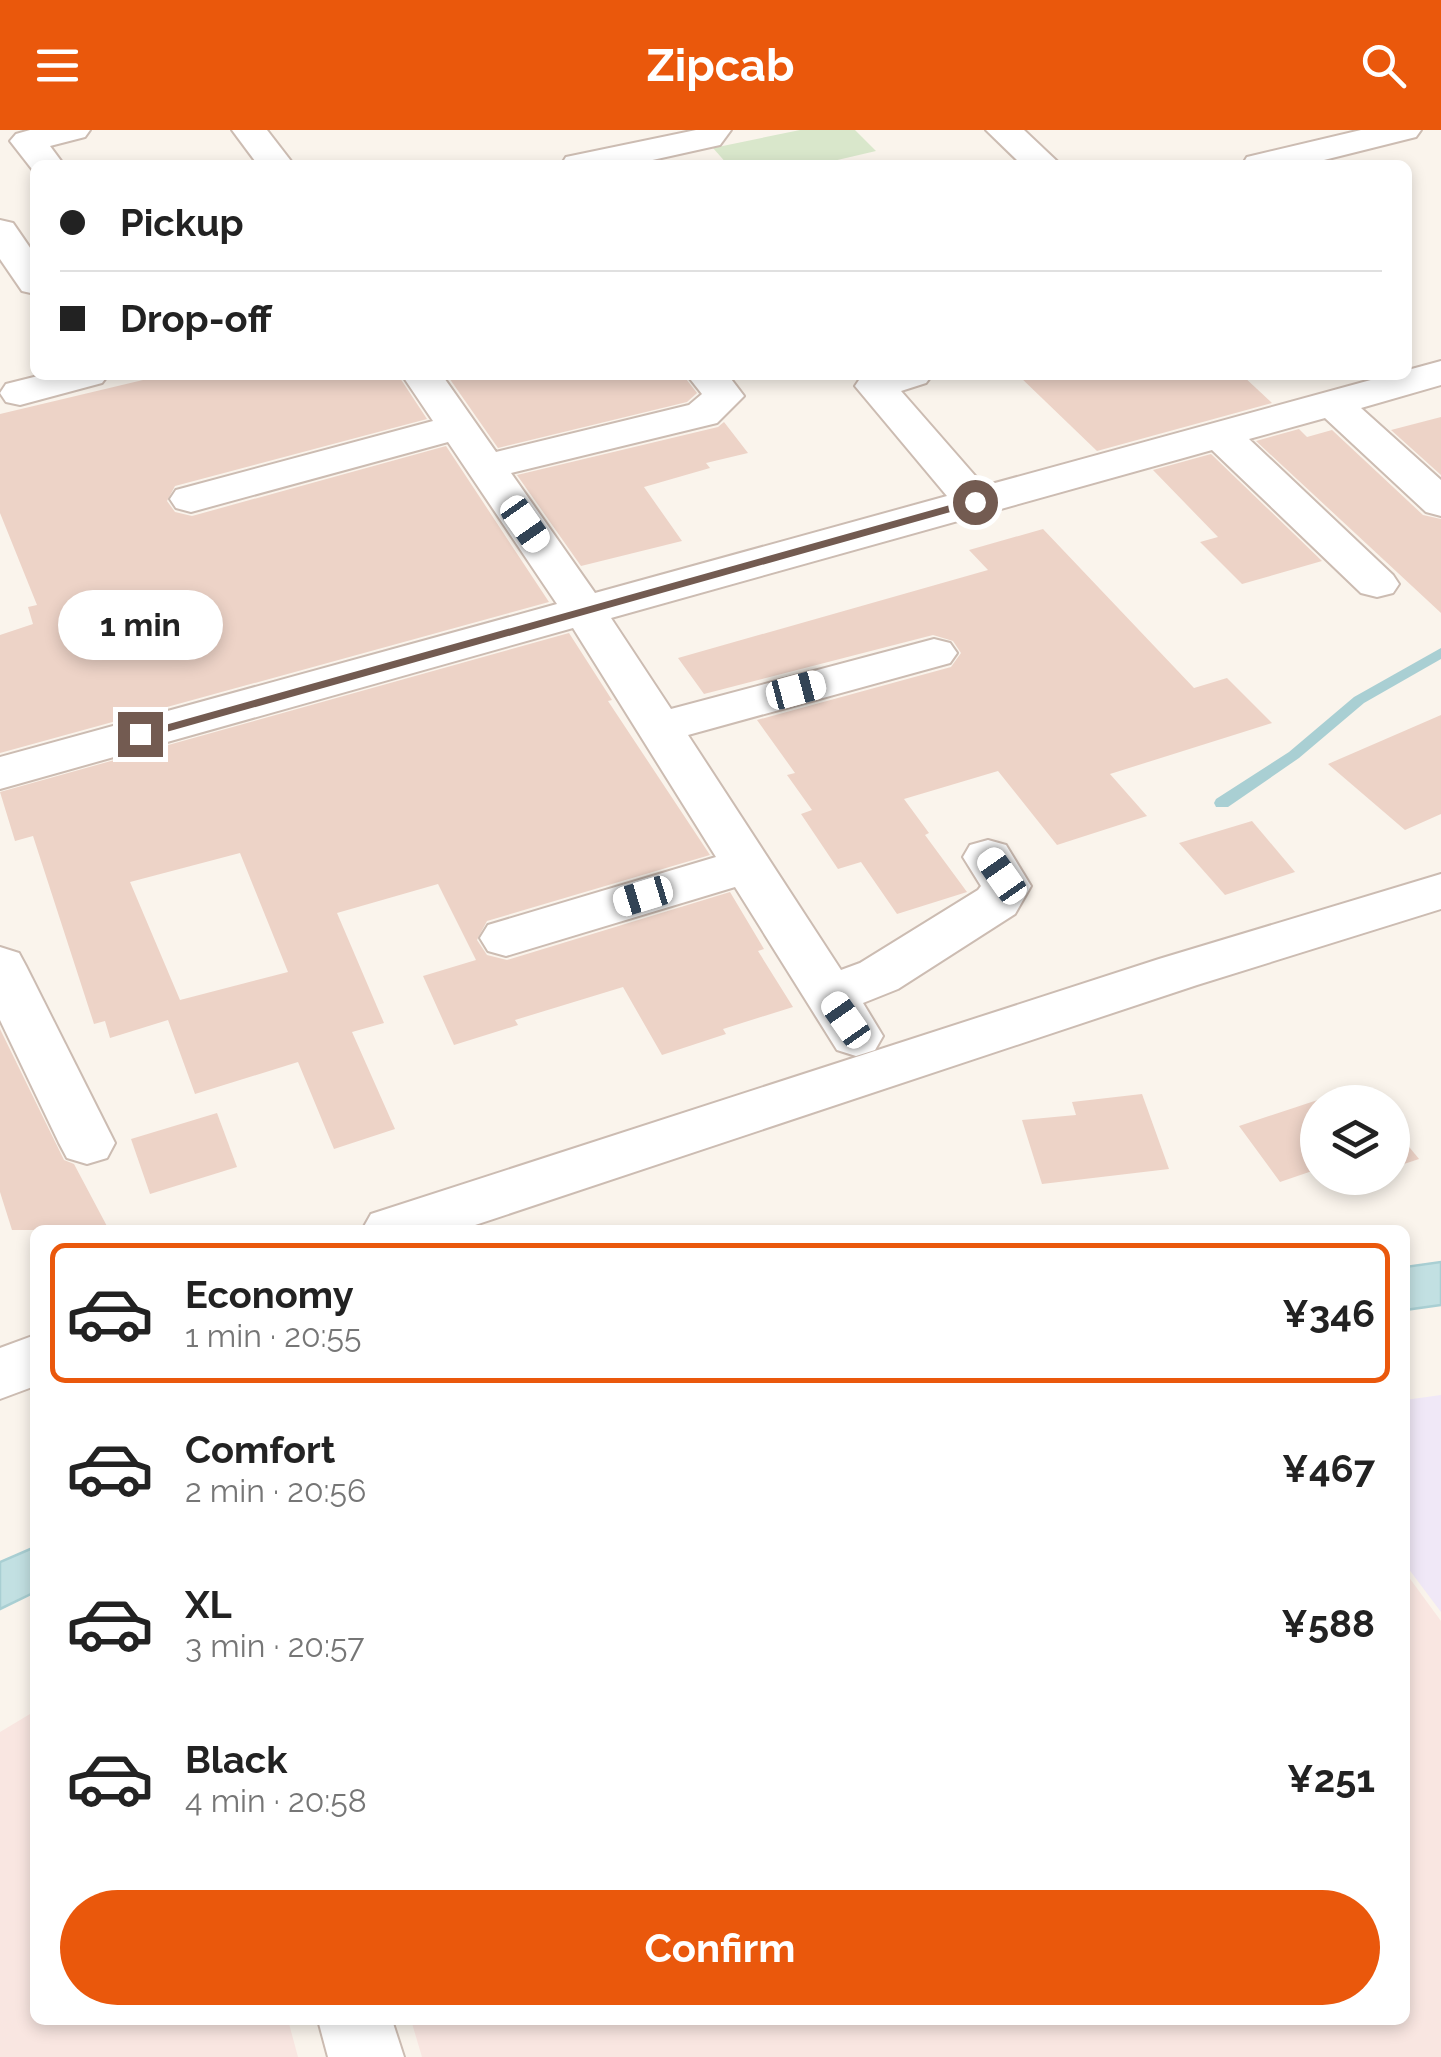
<!DOCTYPE html>
<meta charset="utf-8">
<style>
:root{--surface:#fff;--page:#f6f6f6;--text:#222;--muted:#767676;--line:#e0e0e0;--accent:#ea580c}
body{margin:0;font-family:Raleway,sans-serif;background:var(--page);color:var(--text);height:100vh;display:flex;flex-direction:column;font-size:38px;white-space:nowrap}
*{box-sizing:border-box;margin:0}
p{font-size:32px;color:var(--muted)}
.icon{flex:none;width:55px;height:55px;fill:none;stroke:currentColor;stroke-width:2;stroke-linecap:round;stroke-linejoin:round}
.map{position:relative;flex:1;overflow:hidden}
.sheet{position:absolute;left:30px;top:1095px;width:1380px;height:800px;display:flex;flex-direction:column;background:var(--surface);border-radius:15px;box-shadow:0 5px 15px #0003}
.sheet>*{flex:none}
.banner{position:absolute;left:30px;top:30px;width:1382px;height:220px;border-radius:15px;box-shadow:0 5px 15px #0003;display:grid;align-content:center;height:220px;padding:0 30px;background:var(--surface)}
.fabs{position:absolute;left:1300px;top:955px;display:grid;gap:20px}
.fabs a{display:grid;place-items:center;width:110px;height:110px;border-radius:50%;background:var(--surface);box-shadow:0 5px 15px #0003;font-size:50px}
.end{position:absolute;width:45px;height:45px;margin:-22px;border:12px solid #735b51;background:#fff;box-shadow:0 0 0 5px #fff}
.from{border-radius:50%}
.bubble{position:absolute;height:70px;border-radius:35px;background:var(--surface);box-shadow:0 5px 15px #0003;font-size:32px;font-weight:700;line-height:70px;text-align:center}
.car{position:absolute;width:30px;height:60px;margin:-30px -15px;border-radius:12px;box-shadow:0 0 8px 2px #0007;background:linear-gradient(#fff 24%,#345 0 40%,#fff 0 76%,#345 0 86%,#fff 0)}
.banner b{display:flex;align-items:center;gap:35px;height:95px;font-size:38px}
.banner b+b{border-top:2px solid var(--line)}
.banner i{width:25px;height:25px;background:var(--text)}
ul{padding:18px 0 0;list-style:none}
li{display:flex;align-items:center;gap:30px;height:140px;margin:0 20px 15px;padding:0 10px;border:5px solid transparent;border-radius:15px}
li div{flex:1}
li b{display:block;font-size:38px}
li em{font-style:normal;font-weight:700}
li.current{border-color:var(--accent)}
li>.icon{width:90px;height:90px;stroke-width:1.5}
.button{display:flex;gap:20px;margin-top:auto;padding:20px 30px}
.button a{flex:1;height:115px;border-radius:60px;background:var(--accent);color:#fff;font-size:40px;font-weight:700;line-height:115px;text-align:center}
header{display:flex;justify-content:space-between;align-items:center;height:130px;padding:0 30px;background:var(--accent);color:#fff;font-size:45px;font-weight:700}
.map>svg:first-child{display:block}
.commercial{fill:#f9e6e1}
.education{fill:#f0e8f7}
.green{fill:#d9e7cb}
.water{fill:#c2e0e2;stroke:#a9cfd3;stroke-width:2.5}
.lines{fill:none;stroke-linecap:round;stroke-linejoin:round}
.stream{fill:#a9cfd3;fill-rule:evenodd}
.building{fill:#edd3c7;fill-rule:evenodd}
.minor-casing{stroke:#ccbcb2;stroke-width:4}
.minor{fill:#fff;fill-rule:evenodd}
.route{fill:#735b51}
</style>
<header><svg class="icon" aria-label="menu" viewBox="0 0 24 24"><path d="M4 6h16M4 12h16M4 18h16"/></svg>Zipcab<svg class="icon" aria-label="search" viewBox="0 0 24 24"><circle cx="10" cy="10" r="6"/><path d="M15 15l6 6"/></svg></header>
<div class="map">
<svg width="1441" height="1927" viewBox="0 0 1441 1927">
<rect width="100%" height="100%" fill="#faf4ec"/>
<g class="commercial">
<polygon points="1405,1442 1441,1491 1441,1927 422,1927 411,1890 1405,1890"/>
<polygon points="35,1581 35,1890 288,1890 298,1927 0,1927 0,1602"/>
</g>
<polygon class="education" points="1441,1265 1441,1482 1405,1434 1405,1270"/>
<polygon class="green" points="800,0 855,0 876,21 816,35 728,35 713,18"/>
<g class="water">
<polygon points="1441,1132 1441,1175 1405,1180 1405,1137"/>
<polygon points="35,1417 35,1462 0,1479 0,1432"/>
</g>
<g class="lines">
<polygon class="stream" points="1441,518 1441,529 1364,573 1299,628 1228,677 1216,677 1214,673 1216,669 1289,622 1354,567"/>
</g>
<g class="building">
<polygon points="164,245 398,245 427,289 175,356 167,371 175,382 192,386 446,316 549,472 0,623 0,505 33,494 28,477 37,475 0,383 0,284"/>
<polygon points="447,245 683,245 697,263 687,272 498,318"/>
<polygon points="1018,245 1242,245 1272,273 1097,321"/>
<polygon points="1441,287 1441,345 1391,300"/>
<polygon points="724,292 748,323 706,333 710,338 644,357 682,411 581,436 517,345 718,297"/>
<polygon points="1299,299 1307,307 1332,300 1423,385 1441,389 1441,483 1256,311"/>
<polygon points="1211,324 1322,431 1242,454 1200,412 1218,407 1153,340"/>
<polygon points="1043,399 1194,558 1227,548 1272,593 1110,644 1147,686 1057,715 998,641 904,669 929,703 925,705 967,762 897,784 861,732 838,739 801,684 812,680 787,645 795,643 757,590 951,537 961,523 953,511 933,505 704,564 678,528 988,440 969,420"/>
<path d="M569,503L612,570L608,571L710,725L487,791L477,810L487,825L507,830L730,762L764,819L758,821L793,877L723,899L726,904L662,925L623,857L515,890L518,895L454,915L423,846L476,830L438,754L337,783L384,893L352,902L395,999L334,1019L298,932L195,964L168,890L110,908L105,891L94,894L33,706L15,711L0,662ZM240,723L288,842L180,870L130,752Z"/>
<polygon points="1441,585 1441,684 1405,700 1328,634"/>
<polygon points="1252,691 1295,742 1225,765 1179,713"/>
<polygon points="0,899 64,1030 74,1034 109,1100 12,1100 0,1062"/>
<polygon points="1360,956 1374,972 1318,972 1318,1039 1280,1052 1239,996"/>
<polygon points="1142,964 1169,1039 1042,1054 1022,990 1076,985 1072,972"/>
<polygon points="217,983 237,1037 150,1064 131,1009"/>
<polygon points="1392,996 1419,1029 1392,1038"/>
</g>
<g class="lines">
<g class="minor-casing">
<g id="minor">
<polygon points="30,0 90,0 85,7 50,16 64,35 35,35 35,43 10,11 16,4"/>
<polygon points="232,0 267,0 294,35 258,35"/>
<polygon points="696,0 731,0 720,15 630,35 561,35 566,27"/>
<polygon points="986,0 1024,0 1061,35 1022,35"/>
<polygon points="1361,0 1421,0 1416,7 1304,35 1242,35 1247,27"/>
<polygon points="0,90 13,93 35,125 35,164 22,161 0,129"/>
<polygon points="1441,231 1441,255 1361,278 1441,350 1441,386 1426,382 1325,288 1249,309 1393,445 1399,454 1393,463 1377,467 1361,463 1212,320 611,488 671,579 934,509 950,513 957,523 950,533 688,605 841,840 860,833 978,760 981,756 963,727 970,715 988,710 1006,715 1031,756 1015,784 898,859 863,873 883,906 875,920 856,926 837,920 735,757 506,826 488,821 480,808 488,795 716,727 573,498 0,659 0,627 557,474 448,312 191,382 176,378 170,369 176,360 433,291 402,245 442,245 496,322 689,275 702,264 687,245 728,245 744,266 717,293 511,343 595,463 947,366 855,256 861,247 869,245 932,245 926,253 901,261 984,356 1389,245 1408,245 1408,240"/>
<polygon points="42,245 108,245 102,253 20,275 6,272 0,263 6,254"/>
<polygon points="1441,744 1441,779 1197,855 460,1100 362,1100 371,1084 1159,829"/>
<polygon points="0,817 19,823 26,836 115,1013 107,1028 87,1034 67,1028 59,1013 0,890"/>
<polygon points="35,1205 35,1256 0,1269 0,1218"/>
<polygon points="318,1890 392,1890 404,1927 328,1927"/>
</g>
</g>
<use href="#minor" class="minor"/>
</g>
<polygon class="route" points="975,368 981,372 979,374 145,608 133,604"/>
</svg>
<div class="fabs">
<a><svg class="icon" aria-label="layers" viewBox="0 0 24 24"><path d="M12 4l9 5-9 5-9-5zM3 14l9 5 9-5"/></svg></a>
</div>
<i class="end from" style="left:975px;top:372px"></i>
<i class="end" style="left:140px;top:604px"></i>
<div class="bubble" style="left:58px;top:460px;width:165px">1 min</div>
<i class="car" style="left:525px;top:394px;rotate:145deg"></i>
<i class="car" style="left:796px;top:560px;rotate:75deg"></i>
<i class="car" style="left:1002px;top:746px;rotate:325deg"></i>
<i class="car" style="left:643px;top:766px;rotate:253deg"></i>
<i class="car" style="left:846px;top:890px;rotate:325deg"></i>
<div class="banner">
<b><i class="from"></i>Pickup</b>
<b><i></i>Drop-off</b>
</div>
<section class="sheet">
<ul>
<li class="current"><svg class="icon" aria-label="car" viewBox="0 0 24 24"><path d="M5 17H2v-5l4-1 3-4h7l3 4 3 1v5h-3M9 17h6M6 11h13"/><circle cx="7" cy="17" r="2"/><circle cx="17" cy="17" r="2"/></svg><div><b>Economy</b><p>1 min · 20:55</p></div><em>¥346</em></li>
<li><svg class="icon" aria-label="car" viewBox="0 0 24 24"><path d="M5 17H2v-5l4-1 3-4h7l3 4 3 1v5h-3M9 17h6M6 11h13"/><circle cx="7" cy="17" r="2"/><circle cx="17" cy="17" r="2"/></svg><div><b>Comfort</b><p>2 min · 20:56</p></div><em>¥467</em></li>
<li><svg class="icon" aria-label="car" viewBox="0 0 24 24"><path d="M5 17H2v-5l4-1 3-4h7l3 4 3 1v5h-3M9 17h6M6 11h13"/><circle cx="7" cy="17" r="2"/><circle cx="17" cy="17" r="2"/></svg><div><b>XL</b><p>3 min · 20:57</p></div><em>¥588</em></li>
<li><svg class="icon" aria-label="car" viewBox="0 0 24 24"><path d="M5 17H2v-5l4-1 3-4h7l3 4 3 1v5h-3M9 17h6M6 11h13"/><circle cx="7" cy="17" r="2"/><circle cx="17" cy="17" r="2"/></svg><div><b>Black</b><p>4 min · 20:58</p></div><em>¥251</em></li>
</ul>
<div class="button"><a>Confirm</a></div>
</section>
</div>
